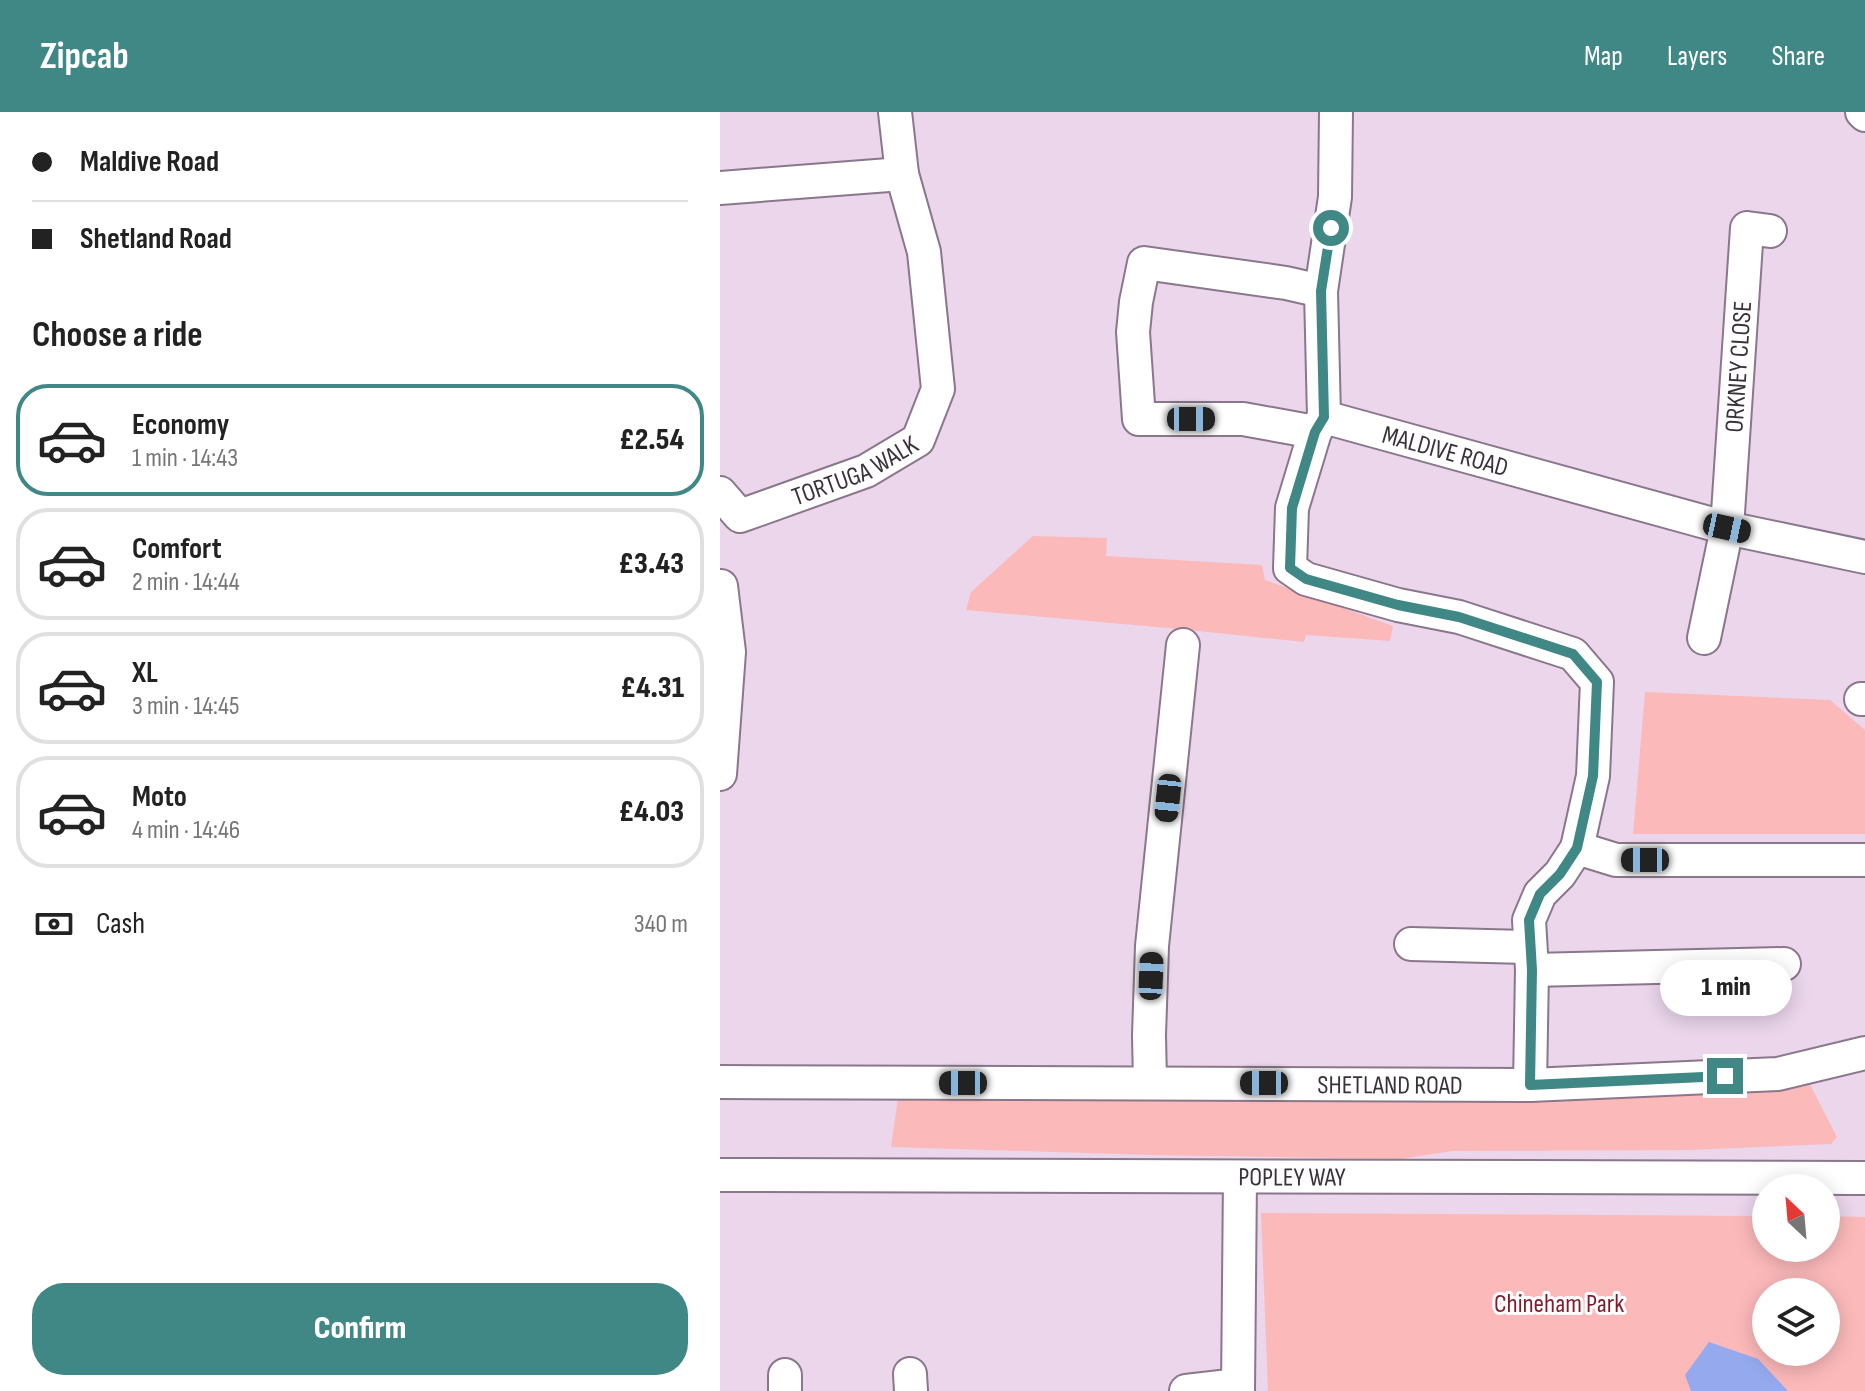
<!DOCTYPE html>
<meta charset="utf-8">
<style>
:root{--surface:#fff;--page:#f2f2f2;--text:#222;--muted:#767676;--line:#e0e0e0;--accent:#408885}
body{margin:0;font-family:"Sofia Sans Condensed",sans-serif;background:var(--page);color:var(--text);height:100vh;display:flex;flex-direction:column;font-size:30px;white-space:nowrap}
*{box-sizing:border-box;margin:0}
p{font-size:26px;color:var(--muted)}
.icon{flex:none;width:44px;height:44px;fill:none;stroke:currentColor;stroke-width:2;stroke-linecap:round;stroke-linejoin:round}
.map{position:relative;flex:1;overflow:hidden}
.drawer{display:flex;flex-direction:column;background:var(--surface);width:720px}
.drawer>*{flex:none}
.top-card{display:grid;align-content:center;height:176px;padding:0 32px;background:var(--surface)}
.needle{width:52px;rotate:334deg}
.controls{position:absolute;left:1032px;top:1062px;display:grid;gap:16px}
.controls a{display:grid;place-items:center;width:88px;height:88px;border-radius:50%;background:var(--surface);box-shadow:0 4px 20px #0003;font-size:40px}
.end{position:absolute;width:36px;height:36px;margin:-18px;border:10px solid #408885;background:#fff;box-shadow:0 0 0 4px #fff}
.from{border-radius:50%}
.bubble{position:absolute;height:56px;border-radius:28px;background:var(--surface);box-shadow:0 4px 20px #0003;font-size:26px;font-weight:800;line-height:56px;text-align:center}
.car{position:absolute;width:24px;height:48px;margin:-24px -12px;border-radius:10px;box-shadow:0 0 6px 2px #0007;background:linear-gradient(#222 24%,#8ab4d8 0 40%,#222 0 76%,#8ab4d8 0 86%,#222 0)}
.top-card b{display:flex;align-items:center;gap:28px;height:76px;font-size:30px}
.top-card b+b{border-top:2px solid var(--line)}
.top-card i{width:20px;height:20px;background:var(--text)}
ul{padding:0;list-style:none}
li{display:flex;align-items:center;gap:24px;height:112px;margin:0 16px 12px;padding:0 16px;border:4px solid var(--line);border-radius:32px}
li div{flex:1}
li b{display:block;font-size:30px}
li em{font-style:normal;font-weight:800}
li.active{border-color:var(--accent)}
li>.icon{width:72px;height:72px;stroke-width:1.5}
h2{padding:0 32px;font-size:36px;line-height:96px}
.pay{display:flex;align-items:center;gap:20px;height:88px;padding:0 32px;font-size:30px}
.pay p{margin-inline-start:auto}
.cta{display:flex;gap:16px;margin-top:auto;padding:16px 32px}
.cta a{flex:1;height:92px;border-radius:32px;background:var(--accent);color:#fff;font-size:32px;font-weight:800;line-height:92px;text-align:center}
header{display:flex;align-items:center;gap:48px;box-sizing:border-box;height:112px;padding:0 40px;background:var(--accent);color:#fff}
header strong{font-size:38px}
nav{display:flex;gap:44px;margin-inline-start:auto;font-size:28px}
main{display:flex;flex:1;min-height:0}
.map>svg:first-child{display:block}
.green{fill:#fcb9ba;fill-rule:evenodd}
.water{fill:#95a9ee}
.lines{fill:none;stroke-linecap:round;stroke-linejoin:round}
.minor-casing{stroke:#8a778b;stroke-width:36}
.minor{stroke:#fff;stroke-width:32}
.route{stroke:#408885;stroke-width:10}
.labels{text-anchor:middle;stroke-width:6;stroke-linejoin:round;paint-order:stroke}
.street-label{font-size:26px;fill:#3a323a;stroke:#fff}
.park-label{font-size:26px;fill:#7f1d2c;stroke:#fff}
</style>
<header>
<strong>Zipcab</strong>
<nav><a>Map</a><a>Layers</a><a>Share</a></nav>
</header>
<main>
<section class="drawer">
<div class="top-card">
<b><i class="from"></i>Maldive Road</b>
<b><i></i>Shetland Road</b>
</div>
<h2>Choose a ride</h2>
<ul>
<li class="active"><svg class="icon" aria-label="car" viewBox="0 0 24 24"><path d="M5 17H2v-5l4-1 3-4h7l3 4 3 1v5h-3M9 17h6M6 11h13"/><circle cx="7" cy="17" r="2"/><circle cx="17" cy="17" r="2"/></svg><div><b>Economy</b><p>1 min · 14:43</p></div><em>£2.54</em></li>
<li><svg class="icon" aria-label="car" viewBox="0 0 24 24"><path d="M5 17H2v-5l4-1 3-4h7l3 4 3 1v5h-3M9 17h6M6 11h13"/><circle cx="7" cy="17" r="2"/><circle cx="17" cy="17" r="2"/></svg><div><b>Comfort</b><p>2 min · 14:44</p></div><em>£3.43</em></li>
<li><svg class="icon" aria-label="car" viewBox="0 0 24 24"><path d="M5 17H2v-5l4-1 3-4h7l3 4 3 1v5h-3M9 17h6M6 11h13"/><circle cx="7" cy="17" r="2"/><circle cx="17" cy="17" r="2"/></svg><div><b>XL</b><p>3 min · 14:45</p></div><em>£4.31</em></li>
<li><svg class="icon" aria-label="car" viewBox="0 0 24 24"><path d="M5 17H2v-5l4-1 3-4h7l3 4 3 1v5h-3M9 17h6M6 11h13"/><circle cx="7" cy="17" r="2"/><circle cx="17" cy="17" r="2"/></svg><div><b>Moto</b><p>4 min · 14:46</p></div><em>£4.03</em></li>
</ul>
<div class="pay"><svg class="icon" aria-label="cash" viewBox="0 0 24 24"><path d="M3 7h18v10H3z"/><circle cx="12" cy="12" r="2"/></svg>Cash<p>340 m</p></div>
<div class="cta"><a>Confirm</a></div>
</section>
<div class="map">
<svg width="1145" height="1279" viewBox="0 0 1145 1279">
<rect width="100%" height="100%" fill="#ebd6ec"/>
<g class="green">
<polygon points="313,424 387,426 386,444 542,453 545,468 673,514 670,529 586,523 584,530 459,517 246,498 251,480"/>
<polygon points="925,580 1110,588 1145,618 1145,722 913,722"/>
<polygon points="1082,957 1117,1025 1111,1032 971,1038 732,1039 681,1047 430,1043 171,1035 180,972"/>
<path d="M541,1101L1046,1104V1136H1106V1104L1145,1105V1279H548ZM1046,1180H1106V1240H1046Z"/>
</g>
<polygon class="water" points="989,1230 1038,1247 1068,1279 971,1279 965,1263"/>
<g class="lines">
<g class="minor-casing">
<g id="minor">
<polyline points="1142,0 1145,3"/>
<polyline points="0,76 182,62"/>
<polyline points="604,305 595,320 572,396 570,456 586,467 678,493 739,505 853,542 877,570 873,664 857,736 840,762 820,782 809,808 812,858 810,973"/>
<path id="s1" d="M604,305L1007,416L1145,445"/>
<polyline points="604,305 601,179 615,85 616,0"/>
<polyline points="595,320 523,307 419,307 413,220 416,190 424,151 566,171 601,179"/>
<path id="s2" d="M0,381L20,404L146,359L198,328L218,277L204,140L182,62L175,0"/>
<path id="s3" d="M984,526L1007,416L1027,116L1050,119"/>
<polyline points="1141,587 1145,587"/>
<polyline points="0,662 9,540 1,474"/>
<polyline points="857,736 896,748 1145,748"/>
<polyline points="691,832 810,835"/>
<polyline points="812,858 1064,852"/>
<path id="s4" d="M0,970L810,973L1058,962L1145,941"/>
<polyline points="430,971 429,923 432,834 463,533"/>
<path id="s5" d="M0,1063L1145,1066"/>
<polyline points="190,1262 191,1279"/>
<polyline points="65,1279 65,1263"/>
<polyline points="466,1279 518,1273"/>
<polyline points="518,1279 520,1065"/>
</g>
</g>
<use href="#minor" class="minor"/>
</g>
<g class="lines">
<polyline class="route" points="611,116 601,179 604,305 595,320 572,396 570,456 586,467 678,493 739,505 853,542 877,570 873,664 857,736 840,762 820,782 809,808 812,858 810,973 1005,964"/>
</g>
<g class="labels">
<g class="street-label">
<text dy="9" stroke="none"><textPath href="#s3" startOffset="274">ORKNEY CLOSE</textPath></text>
<text dy="9" stroke="none"><textPath href="#s1" startOffset="126">MALDIVE ROAD</textPath></text>
<text dy="9" stroke="none"><textPath href="#s2" startOffset="154">TORTUGA WALK</textPath></text>
<text dy="9" stroke="none"><textPath href="#s4" startOffset="670">SHETLAND ROAD</textPath></text>
<text dy="9" stroke="none"><textPath href="#s5" startOffset="572">POPLEY WAY</textPath></text>
</g>
<g class="park-label">
<text x="839" y="1200">Chineham Park</text>
</g>
</g>
</svg>
<div class="controls">
<a><svg class="needle" viewBox="-14 -14 28 28"><path d="M0-13l5 13h-10z" fill="#e53935"/><path d="M0 13l5-13h-10z" fill="#767676"/></svg></a>
<a><svg class="icon" aria-label="layers" viewBox="0 0 24 24"><path d="M12 4l9 5-9 5-9-5zM3 14l9 5 9-5"/></svg></a>
</div>
<i class="end from" style="left:611px;top:116px"></i>
<i class="end" style="left:1005px;top:964px"></i>
<div class="bubble" style="left:940px;top:848px;width:132px">1 min</div>
<i class="car" style="left:471px;top:307px;rotate:90deg"></i>
<i class="car" style="left:1007px;top:416px;rotate:102deg"></i>
<i class="car" style="left:448px;top:686px;rotate:186deg"></i>
<i class="car" style="left:925px;top:748px;rotate:270deg"></i>
<i class="car" style="left:431px;top:864px;rotate:2deg"></i>
<i class="car" style="left:243px;top:971px;rotate:270deg"></i>
<i class="car" style="left:544px;top:971px;rotate:270deg"></i>
</div>
</main>
